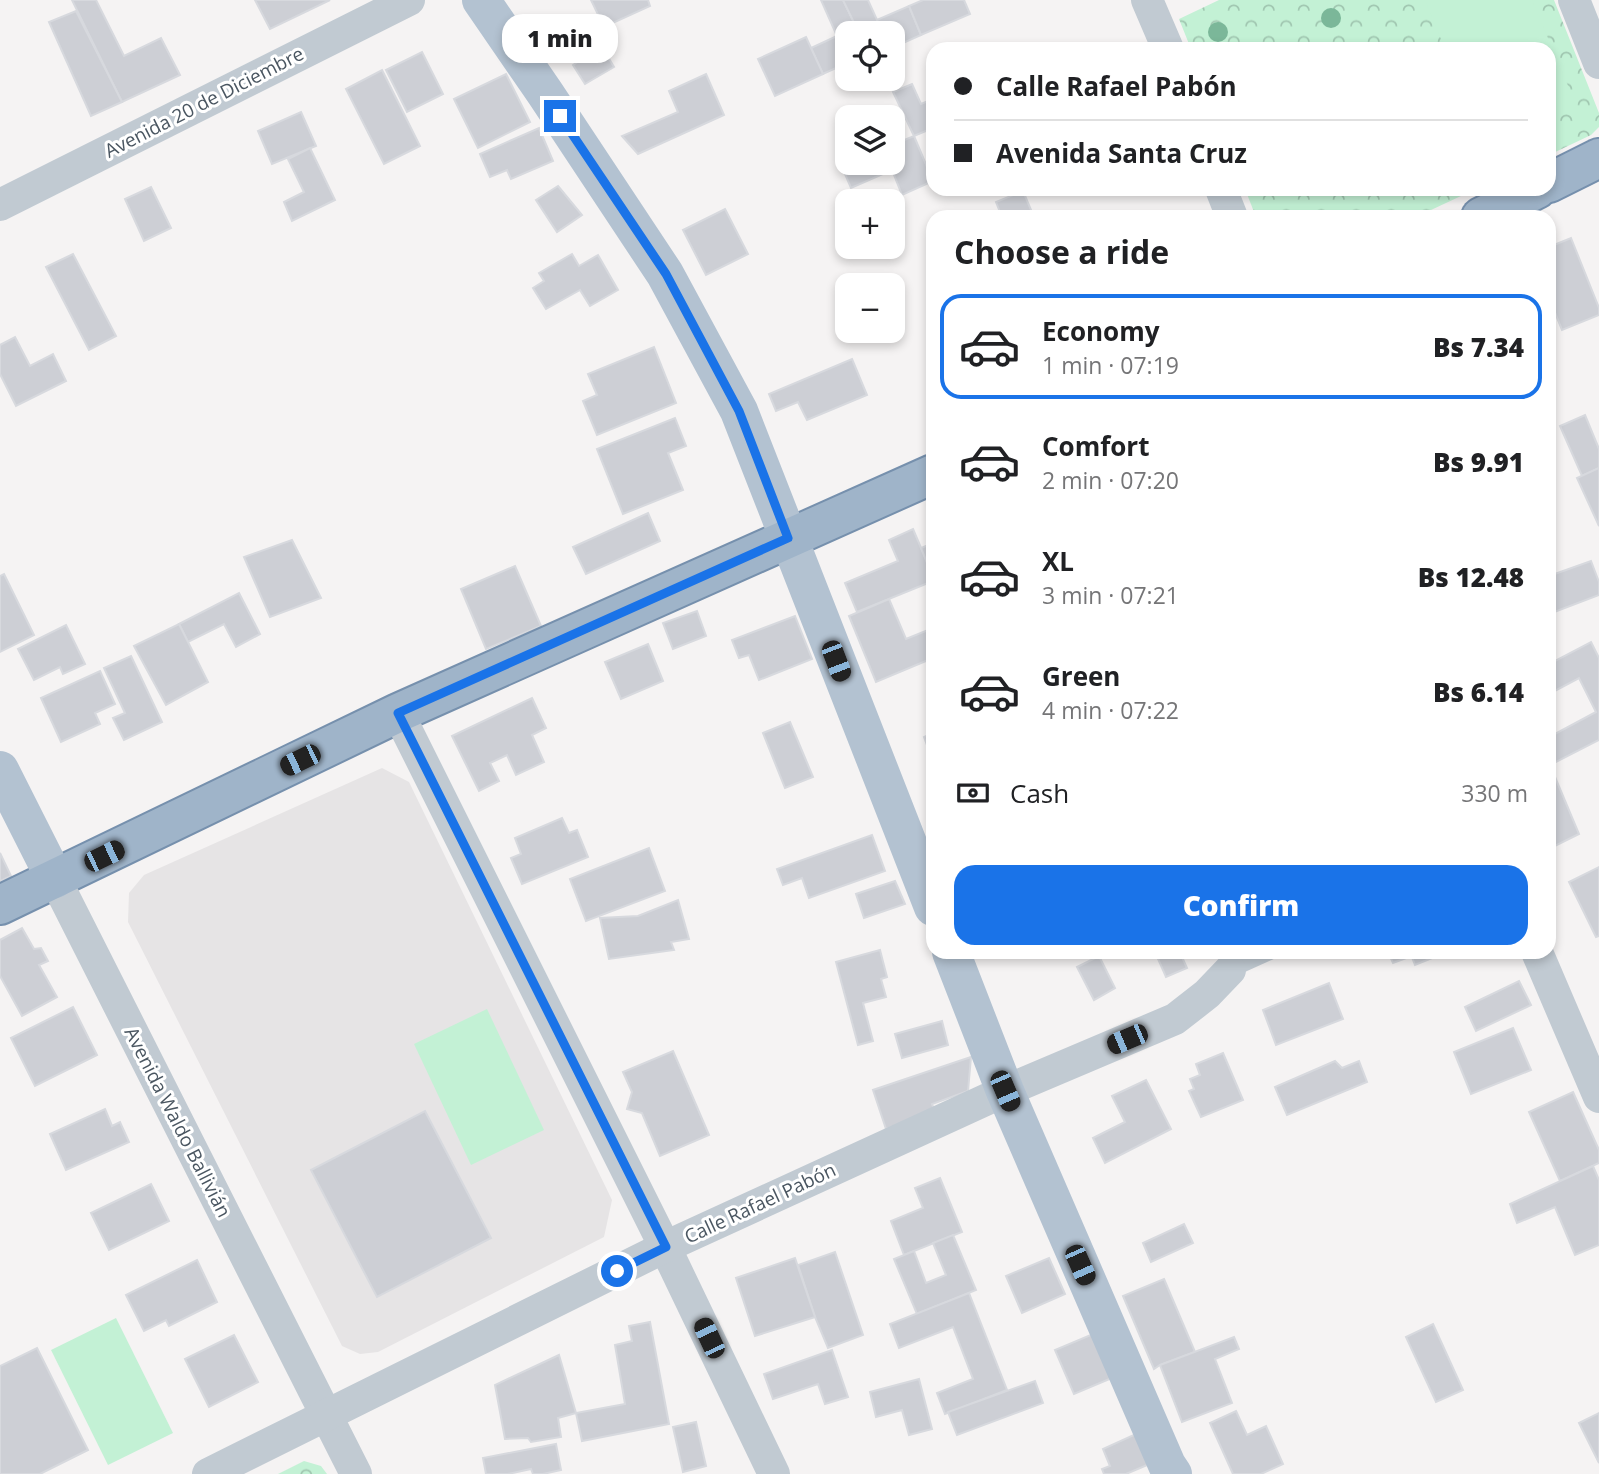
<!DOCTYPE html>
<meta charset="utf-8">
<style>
:root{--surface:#fff;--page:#f6f6f6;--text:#202124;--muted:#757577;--line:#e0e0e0;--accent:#1a73e8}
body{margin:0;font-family:"Open Sans",sans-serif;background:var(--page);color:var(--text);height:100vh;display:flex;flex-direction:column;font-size:26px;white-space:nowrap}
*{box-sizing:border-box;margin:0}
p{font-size:23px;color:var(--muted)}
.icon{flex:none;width:38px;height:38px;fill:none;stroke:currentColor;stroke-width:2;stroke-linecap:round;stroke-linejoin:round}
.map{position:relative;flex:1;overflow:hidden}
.drawer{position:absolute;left:926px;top:210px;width:630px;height:749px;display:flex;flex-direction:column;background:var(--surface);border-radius:21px;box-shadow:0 4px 10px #0003}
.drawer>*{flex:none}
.guide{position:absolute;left:926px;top:42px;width:630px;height:154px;border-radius:21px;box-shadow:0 4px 10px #0003;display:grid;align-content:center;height:154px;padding:0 28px;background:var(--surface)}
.buttons{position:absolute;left:835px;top:21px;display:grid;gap:14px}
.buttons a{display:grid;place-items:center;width:70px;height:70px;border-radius:14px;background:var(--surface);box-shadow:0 4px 10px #0003;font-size:35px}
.end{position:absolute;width:32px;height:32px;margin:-16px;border:9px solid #1a73e8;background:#fff;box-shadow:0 0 0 4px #fff}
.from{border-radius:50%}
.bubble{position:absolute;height:49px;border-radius:21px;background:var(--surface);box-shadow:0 4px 10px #0003;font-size:23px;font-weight:800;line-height:49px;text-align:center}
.car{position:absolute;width:21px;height:42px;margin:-21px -10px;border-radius:9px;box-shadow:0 0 5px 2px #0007;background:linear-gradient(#222 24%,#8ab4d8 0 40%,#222 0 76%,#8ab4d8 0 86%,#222 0)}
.guide b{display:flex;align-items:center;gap:24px;height:66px;font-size:26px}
.guide b+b{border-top:2px solid var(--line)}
.guide i{width:18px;height:18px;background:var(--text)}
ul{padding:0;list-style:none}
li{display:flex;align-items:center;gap:21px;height:105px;margin:0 14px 10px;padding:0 14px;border:4px solid transparent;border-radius:21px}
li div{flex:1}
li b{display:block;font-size:26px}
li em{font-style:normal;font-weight:800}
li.selected{border-color:var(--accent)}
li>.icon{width:63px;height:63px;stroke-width:1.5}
h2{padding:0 28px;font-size:32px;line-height:84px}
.pay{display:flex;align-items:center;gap:18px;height:77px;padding:0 28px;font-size:26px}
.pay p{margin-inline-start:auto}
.action{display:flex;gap:14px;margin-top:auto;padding:14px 28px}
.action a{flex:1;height:80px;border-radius:21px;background:var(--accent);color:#fff;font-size:28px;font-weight:800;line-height:80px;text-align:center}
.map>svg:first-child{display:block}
.education{fill:#e6e4e5}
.park{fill:url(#park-crowns)}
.pitch{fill:#c3f1d5}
.building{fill:#cdcfd5;stroke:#d7d9de;stroke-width:2}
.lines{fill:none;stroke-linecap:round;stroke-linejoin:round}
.trunk-casing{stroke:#7690ad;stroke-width:42}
.service{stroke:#c1cad2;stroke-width:16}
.minor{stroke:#c1cad2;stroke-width:32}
.primary{stroke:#b3c2d1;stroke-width:38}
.trunk{stroke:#9fb4c9;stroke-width:38}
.tree{fill:#7bb799}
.route{stroke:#1a73e8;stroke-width:9}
.labels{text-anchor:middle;stroke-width:6;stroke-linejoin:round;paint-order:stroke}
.street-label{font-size:19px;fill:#4a5661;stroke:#fff}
</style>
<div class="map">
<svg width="1599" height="1474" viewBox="0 0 1599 1474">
<defs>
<pattern id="park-crowns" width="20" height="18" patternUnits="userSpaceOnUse" patternTransform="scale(1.75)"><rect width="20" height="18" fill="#c3f1d5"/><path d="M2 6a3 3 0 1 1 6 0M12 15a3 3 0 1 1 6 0" fill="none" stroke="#a0c6b0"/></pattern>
</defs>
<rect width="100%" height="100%" fill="#f5f3f3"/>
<polygon class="education" points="382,768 409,782 612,1200 604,1237 378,1352 360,1354 342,1346 128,922 129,893 144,875"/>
<g class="park">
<polygon points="1219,0 1554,0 1599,113 1599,127 1591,135 1549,155 1549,49 1191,49 1179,19"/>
<polygon points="1245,189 1476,189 1416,217 1256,217"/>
<polygon points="304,1461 321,1466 327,1474 278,1474"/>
</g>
<g class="pitch">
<polygon points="1425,0 1532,0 1571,93 1549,102 1549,49 1445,49"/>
<polygon points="487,1009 544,1130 471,1165 414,1044"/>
<polygon points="116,1318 173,1433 108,1465 51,1350"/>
</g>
<g class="building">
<polygon points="72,0 96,0 124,56 161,38 180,75 122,102"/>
<polygon points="255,0 330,0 270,29"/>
<polygon points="591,0 648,0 650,6 604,27"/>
<polygon points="821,0 843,0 859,33 847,33 847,63 823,74 811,48 837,36"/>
<polygon points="843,0 868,0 877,20 909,6 921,35 892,48 892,33 859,33"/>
<polygon points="923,0 964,0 970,14 921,35 909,6"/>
<polygon points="76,11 122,102 91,116 49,22"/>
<polygon points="591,29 614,67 585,84 573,65 579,61 568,43"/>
<polygon points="806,37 823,74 775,96 758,59"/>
<polygon points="422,52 443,94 407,112 386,70"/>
<polygon points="382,70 420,146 384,164 346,89"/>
<polygon points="506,74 530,122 478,148 454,99"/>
<polygon points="706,74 724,115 638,154 622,136 678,112 669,91"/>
<polygon points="912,84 921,104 933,99 933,128 914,136 893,92"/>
<polygon points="301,112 316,146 272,164 258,131"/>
<polygon points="539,128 553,161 511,179 507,170 490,177 480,154"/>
<polygon points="914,136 933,181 902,195 892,170 851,188 842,167 852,163 892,163 892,145"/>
<polygon points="310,148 335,200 292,221 284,202 304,192 288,159"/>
<polygon points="558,186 582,215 557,232 536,200"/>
<polygon points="151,187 171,228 144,241 125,199"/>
<polygon points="1023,191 1034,217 1002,217 996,202"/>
<polygon points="725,209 748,254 706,275 683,230"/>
<polygon points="1571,238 1599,308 1599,315 1562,330 1549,298 1549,247"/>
<polygon points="73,254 116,336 89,350 46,267"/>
<polygon points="572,254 579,266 598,255 618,290 590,306 580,290 546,309 533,288 544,281 539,273"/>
<polygon points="15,337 30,366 53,354 66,381 16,406 0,374 0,345"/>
<polygon points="654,347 676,403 597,435 583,401 597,395 588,374"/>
<polygon points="852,359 867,395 807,420 798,402 776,411 769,394"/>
<polygon points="1585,415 1599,449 1599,468 1582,476 1560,426"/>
<polygon points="675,418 686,446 668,453 683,490 623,514 597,449"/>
<polygon points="1599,468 1599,526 1577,478"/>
<polygon points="648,513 660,541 586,574 573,547"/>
<polygon points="913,529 933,576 933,581 857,612 845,583 898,561 889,540"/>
<polygon points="292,540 321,598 270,617 244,557"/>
<polygon points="933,543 933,569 930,570 921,548"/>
<polygon points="1591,561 1599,582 1599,595 1549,614 1549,576"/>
<polygon points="515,566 541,626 486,649 461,589"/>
<polygon points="4,574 34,635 0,652 0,576"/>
<polygon points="239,593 260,634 236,647 224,624 188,642 179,624"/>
<polygon points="889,599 906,639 933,628 933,658 876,682 849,616"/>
<polygon points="697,611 706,636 673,649 663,623"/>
<polygon points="795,616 812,659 759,680 749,655 739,658 732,640"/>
<polygon points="179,624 208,682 166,705 134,646"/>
<polygon points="66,625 85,664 63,674 60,667 34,680 18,649"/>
<polygon points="1591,642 1599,658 1599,740 1550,765 1549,761 1549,737 1596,712 1579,678 1549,694 1549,664"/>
<polygon points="648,644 663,681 621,699 605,662"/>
<polygon points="131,656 162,722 124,740 113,718 125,713 104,668"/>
<polygon points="100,671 115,704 95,713 100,724 61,742 41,698"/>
<polygon points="532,698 546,728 532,735 544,762 516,775 507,755 490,763 499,781 479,791 452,736"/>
<polygon points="790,722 813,777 785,788 763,733"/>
<polygon points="933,733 933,761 924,737"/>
<polygon points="1550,765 1579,834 1549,849 1549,766"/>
<polygon points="562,818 569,833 577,830 588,857 522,884 511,858 521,854 515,838"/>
<polygon points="872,835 885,871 809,898 802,878 783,885 777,869"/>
<polygon points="649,848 665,891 586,921 570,879"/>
<polygon points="0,853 11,876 0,881"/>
<polygon points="1599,867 1599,936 1596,937 1569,882"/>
<polygon points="895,881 905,904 864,918 856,894"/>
<polygon points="678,900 689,939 671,942 674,950 609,959 600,918 638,916"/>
<polygon points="22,928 34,949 41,948 48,961 39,965 57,997 22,1016 0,976 0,940"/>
<polygon points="880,950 887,977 881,979 886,997 863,1003 873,1041 858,1045 836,962"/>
<polygon points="1155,952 1195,952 1182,957 1187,968 1166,977"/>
<polygon points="1388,952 1410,952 1412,956 1393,963"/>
<polygon points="1410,952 1447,952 1415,965"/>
<polygon points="1099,956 1115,988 1094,1000 1077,967"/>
<polygon points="1519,981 1531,1005 1476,1031 1465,1007"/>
<polygon points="1329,983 1343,1019 1276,1045 1263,1010"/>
<polygon points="73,1007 97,1055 35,1086 11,1038"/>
<polygon points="942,1021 948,1045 902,1058 895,1034"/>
<polygon points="1513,1028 1531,1070 1471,1094 1454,1052"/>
<polygon points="673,1051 709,1135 660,1156 642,1113 627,1109 632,1092 623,1072"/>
<polygon points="1223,1053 1243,1100 1201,1117 1189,1091 1194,1089 1190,1079 1200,1075 1196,1064"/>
<polygon points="971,1057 968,1091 932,1104 935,1112 886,1129 873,1090"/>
<polygon points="1335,1061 1342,1068 1359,1061 1367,1082 1287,1115 1275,1087"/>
<polygon points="1146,1080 1171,1129 1105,1163 1093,1138 1125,1122 1112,1096"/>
<polygon points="1573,1092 1599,1150 1599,1163 1560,1181 1529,1112"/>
<polygon points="105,1109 112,1126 120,1122 129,1142 66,1170 50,1134"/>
<polygon points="425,1111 491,1238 377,1297 311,1170"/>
<polygon points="1593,1166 1599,1180 1599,1245 1575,1255 1555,1207 1517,1223 1510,1204"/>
<polygon points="940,1178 962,1232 904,1255 891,1221 923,1208 915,1188"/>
<polygon points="151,1184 169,1221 109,1250 91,1213"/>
<polygon points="1184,1224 1193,1243 1151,1262 1143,1243"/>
<polygon points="953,1235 976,1290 917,1314 894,1259 914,1251 926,1283 946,1275 933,1243"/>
<polygon points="835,1252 863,1335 828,1348 815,1317 798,1265"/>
<polygon points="795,1258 815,1317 755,1336 736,1278"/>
<polygon points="1049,1258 1065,1294 1022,1313 1006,1276"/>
<polygon points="197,1260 217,1302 169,1326 166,1320 144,1331 126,1295"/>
<polygon points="1164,1279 1195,1352 1160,1365 1154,1369 1123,1296"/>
<polygon points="969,1293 1007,1390 945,1414 937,1393 973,1379 953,1327 899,1348 890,1324"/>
<polygon points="650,1322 669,1424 582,1441 576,1413 625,1404 615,1345 632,1341 629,1326"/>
<polygon points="1433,1324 1463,1390 1436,1402 1406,1337"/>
<polygon points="1093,1334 1112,1378 1074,1394 1055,1350"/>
<polygon points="234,1335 258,1382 209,1407 185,1359"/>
<polygon points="1234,1337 1239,1349 1215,1359 1232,1403 1182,1422 1160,1365"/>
<polygon points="37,1348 88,1450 40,1474 0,1474 0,1366"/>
<polygon points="832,1350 848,1397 825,1404 818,1384 773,1399 764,1374"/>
<polygon points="559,1355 576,1413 558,1418 561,1437 531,1442 528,1438 505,1439 495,1385"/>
<polygon points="919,1379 932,1429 909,1435 902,1410 876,1417 870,1392"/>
<polygon points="1035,1381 1043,1403 957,1435 948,1412"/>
<polygon points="1236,1411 1247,1435 1266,1426 1283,1464 1261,1474 1233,1474 1210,1423"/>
<polygon points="1599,1413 1599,1463 1579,1423"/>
<polygon points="696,1422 706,1466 683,1472 673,1427"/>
<polygon points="1138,1433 1152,1463 1126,1474 1104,1474 1102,1469 1110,1466 1103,1449"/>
<polygon points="556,1444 561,1470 543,1474 533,1474 531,1469 508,1474 486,1474 483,1458"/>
</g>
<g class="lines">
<g class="trunk-casing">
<g id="trunk">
<polyline points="1549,183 1599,158"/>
<polyline points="1481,217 1537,189"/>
<polyline points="0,905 398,713 933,474"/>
</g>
</g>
<polyline class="service" points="1230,970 1270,952"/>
<g class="minor">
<polyline points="1147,0 1168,49"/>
<polyline points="1574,0 1599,63"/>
<polyline points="1221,189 1232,217"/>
<polyline points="0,205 409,0"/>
<polyline points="398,713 665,1247 774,1474"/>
<polyline points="55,879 356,1474"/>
<polyline points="1537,952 1599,1097"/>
<polyline points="208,1474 665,1247 1005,1091 1175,1019 1207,994 1230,970"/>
</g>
<g class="primary">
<polyline points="481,0 545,93 665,274 739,411 933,907"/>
<polyline points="0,770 55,879"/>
<polyline points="951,952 1005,1091 1167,1465 1173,1474"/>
</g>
<use href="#trunk" class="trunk"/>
</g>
<g class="tree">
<circle cx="1331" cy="18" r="10"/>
<circle cx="1218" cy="32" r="10"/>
</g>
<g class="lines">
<polyline class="route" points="560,116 666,274 739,411 788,538 398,713 666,1247 617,1271"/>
</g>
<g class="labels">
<g class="street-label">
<text transform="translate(204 102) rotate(-27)" y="7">Avenida 20 de Diciembre</text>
<text transform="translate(178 1122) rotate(63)" y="7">Avenida Waldo Ballivián</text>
<text transform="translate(760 1203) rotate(-25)" y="7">Calle Rafael Pabón</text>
</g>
</g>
</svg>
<div class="buttons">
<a><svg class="icon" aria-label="locate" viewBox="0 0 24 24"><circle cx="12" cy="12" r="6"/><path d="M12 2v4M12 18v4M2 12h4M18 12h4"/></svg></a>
<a><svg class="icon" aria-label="layers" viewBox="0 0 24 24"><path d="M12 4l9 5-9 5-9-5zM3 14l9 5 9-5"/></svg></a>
<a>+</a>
<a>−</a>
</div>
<i class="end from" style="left:617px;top:1271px"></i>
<i class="end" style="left:560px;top:116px"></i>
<div class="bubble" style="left:502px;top:14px;width:116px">1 min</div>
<i class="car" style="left:836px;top:661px;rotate:159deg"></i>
<i class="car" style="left:300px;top:760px;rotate:244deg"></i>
<i class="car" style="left:104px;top:856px;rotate:64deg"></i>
<i class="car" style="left:1127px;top:1039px;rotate:247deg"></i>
<i class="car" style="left:1005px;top:1091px;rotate:157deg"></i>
<i class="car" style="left:1080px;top:1265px;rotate:156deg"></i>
<i class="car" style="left:709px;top:1338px;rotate:335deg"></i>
<div class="guide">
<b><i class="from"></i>Calle Rafael Pabón</b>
<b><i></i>Avenida Santa Cruz</b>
</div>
<section class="drawer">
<h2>Choose a ride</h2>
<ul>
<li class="selected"><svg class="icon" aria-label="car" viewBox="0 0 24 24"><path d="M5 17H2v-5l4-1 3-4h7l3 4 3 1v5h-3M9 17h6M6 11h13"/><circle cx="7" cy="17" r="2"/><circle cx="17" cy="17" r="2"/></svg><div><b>Economy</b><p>1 min · 07:19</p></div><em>Bs 7.34</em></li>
<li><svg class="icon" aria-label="car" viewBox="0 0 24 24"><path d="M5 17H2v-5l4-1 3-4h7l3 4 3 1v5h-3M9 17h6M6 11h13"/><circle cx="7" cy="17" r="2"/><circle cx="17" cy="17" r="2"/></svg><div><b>Comfort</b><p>2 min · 07:20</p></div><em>Bs 9.91</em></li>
<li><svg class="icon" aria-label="car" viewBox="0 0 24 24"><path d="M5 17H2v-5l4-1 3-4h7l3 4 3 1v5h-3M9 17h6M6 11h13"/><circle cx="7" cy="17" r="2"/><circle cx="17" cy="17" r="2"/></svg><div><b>XL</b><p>3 min · 07:21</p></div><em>Bs 12.48</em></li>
<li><svg class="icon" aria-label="car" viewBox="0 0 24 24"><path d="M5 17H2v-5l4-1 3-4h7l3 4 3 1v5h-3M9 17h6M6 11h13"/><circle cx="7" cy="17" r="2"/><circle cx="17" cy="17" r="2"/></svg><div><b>Green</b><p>4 min · 07:22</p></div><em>Bs 6.14</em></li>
</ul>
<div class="pay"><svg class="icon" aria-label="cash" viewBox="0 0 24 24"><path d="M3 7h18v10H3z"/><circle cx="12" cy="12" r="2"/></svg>Cash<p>330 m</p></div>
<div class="action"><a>Confirm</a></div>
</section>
</div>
